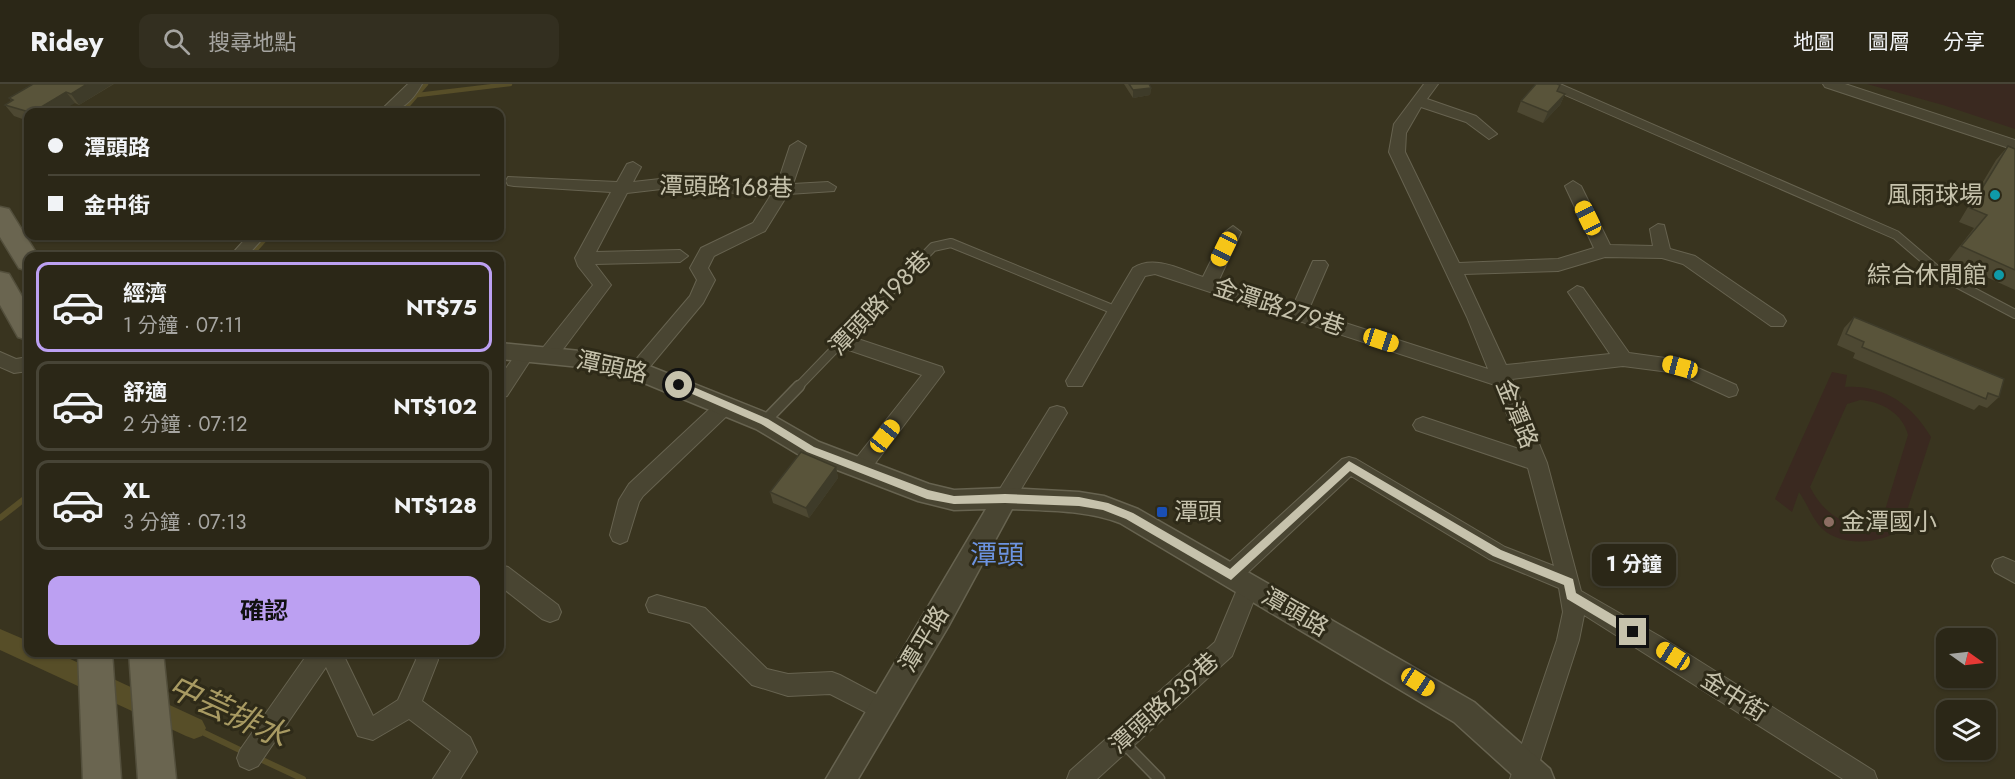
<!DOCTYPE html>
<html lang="zh-TW">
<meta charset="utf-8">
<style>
:root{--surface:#2b2717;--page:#332f20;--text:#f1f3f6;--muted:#a6a5a1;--line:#474436;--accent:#bca0f2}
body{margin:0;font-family:Jost,"Noto Sans TC",sans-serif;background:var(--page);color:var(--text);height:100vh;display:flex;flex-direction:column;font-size:22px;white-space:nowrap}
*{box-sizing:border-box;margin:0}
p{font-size:20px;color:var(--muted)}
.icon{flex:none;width:33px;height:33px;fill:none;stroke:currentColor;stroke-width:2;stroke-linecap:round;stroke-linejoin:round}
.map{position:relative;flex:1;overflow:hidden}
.side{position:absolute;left:24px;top:168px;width:480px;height:405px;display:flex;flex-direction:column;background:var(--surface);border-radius:12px;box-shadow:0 2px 4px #0004,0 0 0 2px var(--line)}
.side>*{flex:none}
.banner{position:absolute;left:24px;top:24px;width:480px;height:132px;border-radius:12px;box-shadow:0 2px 4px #0004,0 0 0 2px var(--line);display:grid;align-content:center;height:132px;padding:0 24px;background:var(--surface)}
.needle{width:39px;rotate:104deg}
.fabs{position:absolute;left:1936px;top:544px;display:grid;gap:12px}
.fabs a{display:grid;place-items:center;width:60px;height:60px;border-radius:12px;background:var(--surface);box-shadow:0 2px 4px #0004,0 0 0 2px var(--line);font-size:30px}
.end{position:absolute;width:27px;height:27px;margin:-14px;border:8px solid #c6c2ac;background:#111;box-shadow:0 0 0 3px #111}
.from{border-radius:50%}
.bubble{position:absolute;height:42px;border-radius:12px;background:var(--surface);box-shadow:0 2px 4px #0004,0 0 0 2px var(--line);font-size:20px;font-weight:700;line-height:42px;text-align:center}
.car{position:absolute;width:18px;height:36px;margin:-18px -9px;border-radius:8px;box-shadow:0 0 4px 2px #0007;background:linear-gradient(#f5c518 24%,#345 0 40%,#f5c518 0 76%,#345 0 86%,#f5c518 0)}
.banner b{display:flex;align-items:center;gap:21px;height:57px;font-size:22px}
.banner b+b{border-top:2px solid var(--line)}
.banner i{width:15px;height:15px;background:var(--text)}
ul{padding:10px 0 0;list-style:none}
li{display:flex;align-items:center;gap:18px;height:90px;margin:0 12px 9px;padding:0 12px;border:3px solid var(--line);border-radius:12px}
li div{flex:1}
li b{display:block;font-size:22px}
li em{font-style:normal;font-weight:700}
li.on{border-color:var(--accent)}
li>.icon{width:54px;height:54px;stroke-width:1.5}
.primary-button{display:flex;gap:12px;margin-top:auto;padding:12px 24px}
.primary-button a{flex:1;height:69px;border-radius:12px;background:var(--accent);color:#111;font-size:24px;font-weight:700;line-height:69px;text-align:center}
header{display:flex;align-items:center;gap:36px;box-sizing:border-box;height:84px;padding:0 30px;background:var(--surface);border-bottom:2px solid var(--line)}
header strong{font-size:28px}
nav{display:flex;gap:33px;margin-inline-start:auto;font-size:21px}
.search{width:420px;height:54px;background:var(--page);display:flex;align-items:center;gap:15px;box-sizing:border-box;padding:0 21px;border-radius:12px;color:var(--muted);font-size:22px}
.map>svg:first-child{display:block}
.green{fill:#3a2920;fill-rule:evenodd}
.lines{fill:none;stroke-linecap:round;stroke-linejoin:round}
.stream-far1{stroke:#574e28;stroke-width:4.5}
.stream{stroke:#574e28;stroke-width:6}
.canal{fill:#574e28;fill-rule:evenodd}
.service-far1-casing{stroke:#676350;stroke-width:10}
.service-casing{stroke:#676350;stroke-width:13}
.minor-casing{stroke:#676350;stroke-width:2}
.tertiary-casing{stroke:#676350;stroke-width:3}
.primary-casing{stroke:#534f3c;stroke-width:3}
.service-far1{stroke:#494532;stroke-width:8}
.service{stroke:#494532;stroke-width:10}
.minor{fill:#494532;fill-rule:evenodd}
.tertiary{fill:#494532;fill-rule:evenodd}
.primary{fill:#6a6550;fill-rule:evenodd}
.wall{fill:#4d4832}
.shaded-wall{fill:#3e3b29}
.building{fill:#59543a;stroke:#3e3b29;stroke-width:1.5}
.route{fill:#c6c2ac}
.culture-dot{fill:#0f9aa8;stroke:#2e2a18;stroke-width:2}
.transit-dot{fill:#1a4fb4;stroke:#2e2a18;stroke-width:2}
.education-dot{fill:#8d6e63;stroke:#2e2a18;stroke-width:2}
.labels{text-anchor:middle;stroke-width:6;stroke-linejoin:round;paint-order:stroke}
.street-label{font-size:24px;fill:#c6c2ac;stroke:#2e2a18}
.poi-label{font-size:24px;fill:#c6c2ac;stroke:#2e2a18;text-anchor:end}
.quarter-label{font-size:27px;fill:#6c93e0;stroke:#2e2a18}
.near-water-label{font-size:32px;font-style:italic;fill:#a89a62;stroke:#2e2a18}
</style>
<header>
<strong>Ridey</strong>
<div class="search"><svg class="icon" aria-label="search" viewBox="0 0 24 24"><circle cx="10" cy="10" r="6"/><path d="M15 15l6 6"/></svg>搜尋地點</div>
<nav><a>地圖</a><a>圖層</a><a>分享</a></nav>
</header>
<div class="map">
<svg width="2015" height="695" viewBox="0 0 2015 695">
<rect width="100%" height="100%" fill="#39341f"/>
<g class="green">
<polygon points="1867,0 2015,0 2015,45 1943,21"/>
<path d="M1832,288L1847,291L1845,303C1884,301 1911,320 1931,353L1901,445C1880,461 1836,464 1818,440C1811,431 1806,418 1799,408L1792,428L1775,415ZM1860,316C1880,317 1903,329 1908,351L1882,436C1850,449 1824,431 1810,403L1847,320Z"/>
</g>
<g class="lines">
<g class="stream-far1">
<polyline points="418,11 510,0"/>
<polyline points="402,28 426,0"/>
<polyline points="250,172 268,152"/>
</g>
<g class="stream">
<polyline points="0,434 28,412"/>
<polyline points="194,644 244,668"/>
<polyline points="258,674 303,695"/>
</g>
<polygon class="canal" points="0,545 28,557 28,568 55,568 202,636 206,644 202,652 194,655 186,652 0,566"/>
<g class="service-far1-casing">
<g id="service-far1">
<polyline points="1550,0 1896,151 1945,193 2015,230"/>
<polyline points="798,303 933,163 951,159 1117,227"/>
</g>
</g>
<g class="service-casing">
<g id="service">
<polyline points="764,338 799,302"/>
<polyline points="1123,658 1159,695"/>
</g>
</g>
<g class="minor-casing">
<g id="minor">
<path d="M408,0H422C411,19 401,28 379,28Z"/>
<path d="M1424,0H1438L1427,15L1476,32L1497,50L1489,55L1466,38L1421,23L1406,49L1405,68L1459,179L1558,175L1594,164L1565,102L1573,97L1581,102L1610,161L1653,162L1650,145L1658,140L1664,141L1670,165L1695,172L1783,232L1786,237L1783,242H1771L1683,180L1662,174L1605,173L1558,187L1464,190L1506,281L1610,270L1568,208L1577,202L1583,204L1629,269L1680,276L1736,301L1738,306L1736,311L1729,313L1677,289L1623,282L1512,295L1547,379L1581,507L1661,553L1874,687L1877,695H1843L1584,531L1579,556L1534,695H1510L1557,556L1563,528L1559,504L1489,475L1351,392L1242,494L1249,492L1257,494L1260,501L1232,572L1097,695H1067L1070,687L1215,558L1241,496L1231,500L1223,498L1220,491L1223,484L1342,375L1349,373L1356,375L1505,463L1554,482L1528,384L1416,346L1413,341L1416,336L1423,333L1522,366L1495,301L1155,190L1145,192L1082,302H1068L1066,297L1133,184C1154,170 1182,186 1203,193L1225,148L1233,142L1241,148L1218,198L1293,222L1313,177H1325L1328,181L1308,227L1488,285L1467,233L1389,68L1394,40Z"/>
<polygon points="1823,0 1845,0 2015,56 2015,66 1825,3"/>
<polygon points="798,57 806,62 793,100 828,98 836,103 834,107 788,110 765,147 714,172 708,184 715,196 703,219 643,291 629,291 627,286 690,212 697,196 690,184 701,164 753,139 771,111 755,112 687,102 627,109 596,168 680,166 688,172 680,178 595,180 611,201 555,276 541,276 539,271 541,266 593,201 578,182 575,174 611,108 514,102 508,101 506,97 508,93 617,98 627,80 633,78 641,83 633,98 687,92 755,102 777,101 790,62"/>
<polygon points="248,152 265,152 247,172 230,172"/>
<polygon points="843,250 942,283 944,288 867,390 860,392 853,390 850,384 853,378 922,291 837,262 834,257 837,252"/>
<polygon points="526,262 532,264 535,269 507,312 500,314 500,293 520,264"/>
<polygon points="0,268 16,275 28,273 28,287 14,289 0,283"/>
<polygon points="726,314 733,316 736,321 733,326 643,412 639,418 627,457 620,460 613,457 610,451 619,416 629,400 719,316"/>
<polygon points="1057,322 1064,324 1067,329 1012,420 1005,422 998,420 995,414 998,408 1050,324"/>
<polygon points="2003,473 2015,478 2015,499 1995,488 1992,482 1995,476"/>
<polygon points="500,481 508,483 558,521 561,528 558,535 550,538 542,535 500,502"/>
<polygon points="657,511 705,524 767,585 788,590 832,588 840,591 889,617 893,625 889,633 881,636 830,610 788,612 752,601 690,539 649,528 646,521 649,514"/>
<polygon points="309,568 342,568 373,632 398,616 416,576 413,568 436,568 438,576 422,617 470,653 477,668 460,695 433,695 451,667 409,635 373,656 358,652 326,583 258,682 249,686 240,682 237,674 240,666"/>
</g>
</g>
<g class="tertiary-casing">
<path id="tertiary" d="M500,259L590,268L644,280L772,331L819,358L929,400L954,406L1005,404L1079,408L1104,412L1138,425L1474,618L1550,685L1554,695H1517L1454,638L1120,439C1086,426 1049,427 1012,425L948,543L858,695H826L986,425L954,426L918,417L801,372L756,345L632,294L590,284L500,275Z"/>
</g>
<g class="primary-casing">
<g id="primary">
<polygon points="0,123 9,125 38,172 28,172 28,187 19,184 0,153"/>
<polygon points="0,188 9,190 28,223 28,256 18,253 0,221"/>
<polygon points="78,568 112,568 121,695 83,695"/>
<polygon points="129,568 163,568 176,695 138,695"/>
</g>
</g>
<use href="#service-far1" class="service-far1"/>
<use href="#service" class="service"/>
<use href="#minor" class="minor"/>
<use href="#tertiary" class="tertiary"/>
<use href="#primary" class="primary"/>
</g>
<g class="wall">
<polygon points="114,0 79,21 75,19 28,28 28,37 14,32 5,21 11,17 9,14"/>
<polygon points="1124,0 1149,0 1151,4 1150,11 1133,14"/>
<polygon points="1557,7 1565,10 1560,21 1543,39 1517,28 1521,17"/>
<polygon points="2008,62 2015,65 2015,206 1949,176 1974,144 1959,138 1996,76"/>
<polygon points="1854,233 1999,313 1987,324 1979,321 1974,326 1853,274 1855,269 1837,261 1844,244"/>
<polygon points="836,383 838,394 809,434 773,419 770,408"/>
</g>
<g class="shaded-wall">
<polygon points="87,0 113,0 79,21 71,10"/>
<polygon points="1151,4 1150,11 1133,14 1133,6"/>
<polygon points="66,8 75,19 60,28 33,28"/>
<polygon points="1565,10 1560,21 1543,39 1548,28"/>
<polygon points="836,383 838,394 809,434 806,424"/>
</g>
<g class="building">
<polygon points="33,0 87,0 71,10 66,8 33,28 29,28 5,21 13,16 9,14"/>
<polygon points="1129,0 1149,0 1151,4 1133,6"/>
<polygon points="1536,0 1557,0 1560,1 1557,7 1565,10 1548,28 1521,17"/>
<polygon points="2008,62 2015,65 2015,186 1961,162 1987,131 1970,124"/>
<polygon points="1854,233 2004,295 1999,313 1988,309 1986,315 1862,263 1864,258 1846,250"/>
<polygon points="801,368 836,383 806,424 770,408"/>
</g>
<polygon class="route" points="676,298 682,298 768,335 814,363 928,406 954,412 1005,410 1079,413 1108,419 1133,429 1230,485 1349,377 1501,466 1573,495 1576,509 1637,545 1638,548 1637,552 1629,552 1567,515 1564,501 1493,472 1350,387 1231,496 1126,435 1103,426 1079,422 1005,419 954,420 927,415 807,368 761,340 676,303"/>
<g class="culture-dot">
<circle cx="1995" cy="111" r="6"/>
<circle cx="1999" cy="191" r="6"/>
</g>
<rect class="transit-dot" x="1156" y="422" width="12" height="12" rx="3"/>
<circle class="education-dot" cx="1829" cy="438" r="6"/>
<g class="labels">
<g class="street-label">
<text transform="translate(726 103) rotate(1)" y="8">潭頭路168巷</text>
<text transform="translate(880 219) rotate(-46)" y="8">潭頭路198巷</text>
<text transform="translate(1279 223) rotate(18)" y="8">金潭路279巷</text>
<text transform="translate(612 283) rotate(12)" y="8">潭頭路</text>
<text transform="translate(1517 330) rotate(68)" y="8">金潭路</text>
<text transform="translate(1295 528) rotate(30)" y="8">潭頭路</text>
<text transform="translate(924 555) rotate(-59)" y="8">潭平路</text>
<text transform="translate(1734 612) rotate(32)" y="8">金中街</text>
<text transform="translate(1164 619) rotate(-42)" y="8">潭頭路239巷</text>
</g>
<g class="poi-label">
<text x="1983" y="119">風雨球場</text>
<text x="1987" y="199">綜合休閒館</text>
<text x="1174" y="436" text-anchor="start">潭頭</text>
<text x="1841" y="446" text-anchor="start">金潭國小</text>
</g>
<g class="quarter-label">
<text x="997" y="480">潭頭</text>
</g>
<g class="near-water-label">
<text transform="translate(228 627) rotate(25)" y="11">中芸排水</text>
</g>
</g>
</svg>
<div class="fabs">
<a><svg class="needle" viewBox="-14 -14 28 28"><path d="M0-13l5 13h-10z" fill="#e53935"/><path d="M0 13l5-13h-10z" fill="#a6a5a1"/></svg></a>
<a><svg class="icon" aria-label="layers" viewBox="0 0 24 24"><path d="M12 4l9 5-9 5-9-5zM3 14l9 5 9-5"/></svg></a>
</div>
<i class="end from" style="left:679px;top:301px"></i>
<i class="end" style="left:1633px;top:548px"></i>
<div class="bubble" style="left:1592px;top:460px;width:84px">1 分鐘</div>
<i class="car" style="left:1588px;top:134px;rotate:334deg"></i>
<i class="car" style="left:1224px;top:165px;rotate:206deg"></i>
<i class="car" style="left:1381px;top:256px;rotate:108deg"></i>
<i class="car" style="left:1680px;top:283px;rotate:285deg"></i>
<i class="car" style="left:885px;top:352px;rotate:38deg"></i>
<i class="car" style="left:1673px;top:572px;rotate:302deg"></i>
<i class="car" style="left:1418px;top:598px;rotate:123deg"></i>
<div class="banner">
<b><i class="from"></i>潭頭路</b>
<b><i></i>金中街</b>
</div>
<section class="side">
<ul>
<li class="on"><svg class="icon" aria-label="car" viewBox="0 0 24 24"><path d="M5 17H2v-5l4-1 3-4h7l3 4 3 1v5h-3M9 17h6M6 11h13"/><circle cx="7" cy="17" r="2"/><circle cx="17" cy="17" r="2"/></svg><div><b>經濟</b><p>1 分鐘 · 07:11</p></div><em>NT$75</em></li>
<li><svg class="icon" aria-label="car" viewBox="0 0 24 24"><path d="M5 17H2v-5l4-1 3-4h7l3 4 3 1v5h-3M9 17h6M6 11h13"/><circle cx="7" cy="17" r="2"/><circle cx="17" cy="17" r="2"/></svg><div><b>舒適</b><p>2 分鐘 · 07:12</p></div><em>NT$102</em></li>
<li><svg class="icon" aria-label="car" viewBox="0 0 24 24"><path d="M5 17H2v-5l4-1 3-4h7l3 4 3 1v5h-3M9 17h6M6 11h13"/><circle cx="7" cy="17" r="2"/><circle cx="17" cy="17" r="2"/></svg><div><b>XL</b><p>3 分鐘 · 07:13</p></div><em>NT$128</em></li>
</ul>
<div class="primary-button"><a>確認</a></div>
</section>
</div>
